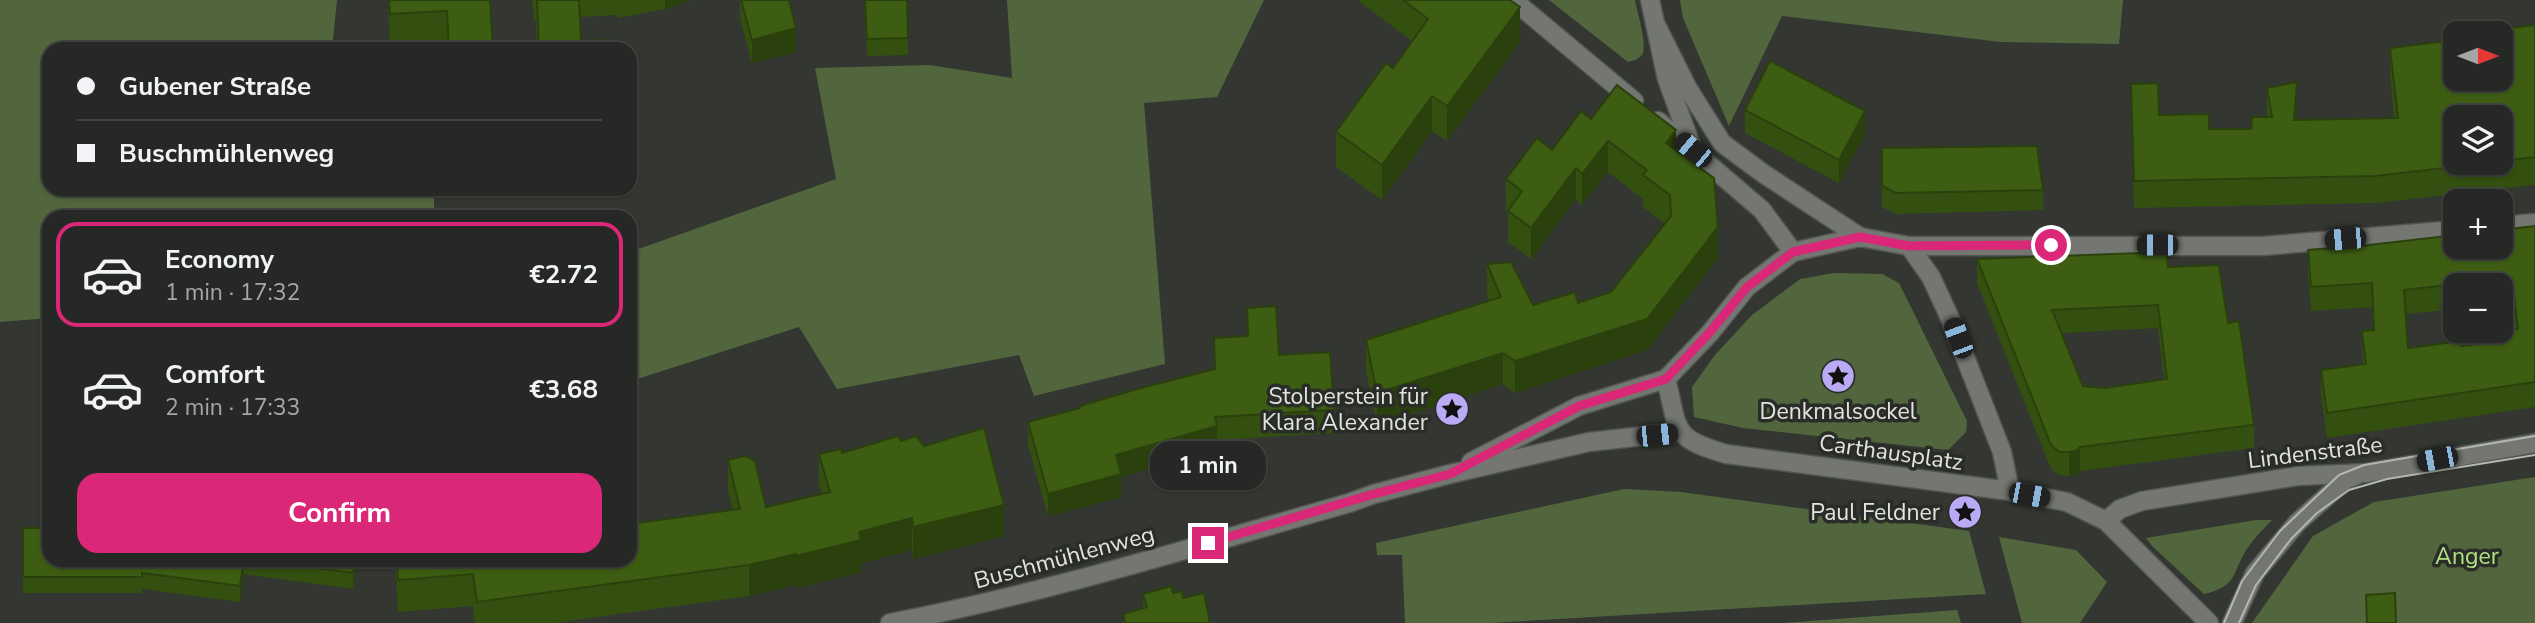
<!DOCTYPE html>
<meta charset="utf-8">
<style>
:root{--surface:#262825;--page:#323432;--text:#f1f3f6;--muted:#a4a6a7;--line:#424442;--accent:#db2777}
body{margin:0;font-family:"Nunito Sans",sans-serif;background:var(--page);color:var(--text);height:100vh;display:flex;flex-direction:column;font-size:26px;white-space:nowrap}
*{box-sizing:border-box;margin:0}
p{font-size:23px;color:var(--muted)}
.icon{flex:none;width:38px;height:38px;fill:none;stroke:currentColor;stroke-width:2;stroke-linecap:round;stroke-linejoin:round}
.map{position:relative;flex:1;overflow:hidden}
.sheet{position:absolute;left:42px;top:210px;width:595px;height:357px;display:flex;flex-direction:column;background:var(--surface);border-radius:21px;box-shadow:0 2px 5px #0004,0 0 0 2px var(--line)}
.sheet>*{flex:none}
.guide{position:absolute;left:42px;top:42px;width:595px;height:154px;border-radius:21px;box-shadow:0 2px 5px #0004,0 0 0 2px var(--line);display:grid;align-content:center;height:154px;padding:0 35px;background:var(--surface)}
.needle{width:46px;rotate:90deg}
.tools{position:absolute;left:2443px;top:21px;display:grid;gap:14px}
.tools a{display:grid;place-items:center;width:70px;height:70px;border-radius:14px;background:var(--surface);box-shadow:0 2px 5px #0004,0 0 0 2px var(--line);font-size:35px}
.end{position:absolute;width:32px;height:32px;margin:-16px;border:9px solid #db2777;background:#fff;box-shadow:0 0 0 4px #fff}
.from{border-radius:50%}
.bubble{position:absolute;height:49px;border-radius:21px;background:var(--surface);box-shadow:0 2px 5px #0004,0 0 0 2px var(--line);font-size:23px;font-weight:700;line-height:49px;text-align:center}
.car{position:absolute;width:21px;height:42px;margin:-21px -10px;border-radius:9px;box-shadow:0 0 5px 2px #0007;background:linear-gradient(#222 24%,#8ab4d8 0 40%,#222 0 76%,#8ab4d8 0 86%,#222 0)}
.guide b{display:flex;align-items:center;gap:24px;height:66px;font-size:26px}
.guide b+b{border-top:2px solid var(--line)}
.guide i{width:18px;height:18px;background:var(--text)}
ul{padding:12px 0 0;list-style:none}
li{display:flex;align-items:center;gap:21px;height:105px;margin:0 14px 10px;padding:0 21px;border:4px solid transparent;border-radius:21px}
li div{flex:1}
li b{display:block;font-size:26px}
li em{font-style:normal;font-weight:700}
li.active{border-color:var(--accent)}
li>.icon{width:63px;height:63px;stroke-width:1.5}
.action{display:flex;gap:14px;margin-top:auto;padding:14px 35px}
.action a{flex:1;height:80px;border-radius:21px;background:var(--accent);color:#fff;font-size:28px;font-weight:700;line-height:80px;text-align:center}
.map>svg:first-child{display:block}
.green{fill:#52663e}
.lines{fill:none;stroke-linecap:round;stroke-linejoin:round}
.minor-casing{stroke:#525551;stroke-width:21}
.tertiary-casing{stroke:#525551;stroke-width:21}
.minor{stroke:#747771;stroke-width:18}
.tertiary{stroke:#747771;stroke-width:18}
.tram{stroke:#b3b6b2;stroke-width:2}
.wall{fill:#345010;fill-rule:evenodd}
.shaded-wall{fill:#2b410d}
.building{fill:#3d5d13;stroke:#2b410d;stroke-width:2;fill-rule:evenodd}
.route{stroke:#db2777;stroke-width:9}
.labels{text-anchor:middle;stroke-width:7;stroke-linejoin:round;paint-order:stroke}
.poi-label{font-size:23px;fill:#e1e3e0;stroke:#292c27;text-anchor:end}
.street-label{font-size:23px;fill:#e1e3e0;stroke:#292c27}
.park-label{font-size:23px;fill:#b1e280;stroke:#292c27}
</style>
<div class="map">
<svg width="2535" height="623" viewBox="0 0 2535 623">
<rect width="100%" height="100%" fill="#333631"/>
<g class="green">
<polygon points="0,0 337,0 332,49 49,49 49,189 434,189 434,217 49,217 49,318 0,322"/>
<polygon points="1007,0 1264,0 1217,97 1144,103 1165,364 1034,396 1019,355 837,389 799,327 631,381 630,252 836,179 815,68 930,65 1012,78"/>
<path d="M1549,0H1635C1637,12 1647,43 1643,53C1640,59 1633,61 1628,62Z"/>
<polygon points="1680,0 2123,0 2119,44 2001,42 1782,16 1729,126 1683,18"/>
<polygon points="1834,273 1882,274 1899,283 1967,421 1966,432 1948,450 1743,428 1694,417 1692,387 1715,355 1752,315 1800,279"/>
<polygon points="2535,477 2535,623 2252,623 2313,536 2374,502"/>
<polygon points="1624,489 1681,492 1969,531 1986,594 1490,623 1405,623 1402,555 1377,555 1376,543"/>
<path d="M2256,520H2272C2264,529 2255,537 2249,546C2231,571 2240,586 2204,594L2152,546L2146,538Z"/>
<polygon points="1999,537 2076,550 2107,582 2080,623 2022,623"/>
<polygon points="1957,610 1961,623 1783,623"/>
</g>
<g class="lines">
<g class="minor-casing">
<g id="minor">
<polyline points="1513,0 1634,101"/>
<polyline points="1650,0 1667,79 1693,150"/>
<polyline points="1655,23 1687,87 1722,143 1764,174 1860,237"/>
<polyline points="1658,121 1762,210 1793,252"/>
<polyline points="2501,226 2535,223"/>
<path d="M1909,246L1931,277L1949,316L2002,452L2010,491L1726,454C1671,438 1679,431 1666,379L1710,333L1747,287L1793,252L1860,237L1909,246H2263L2455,230"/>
<polyline points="2106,521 2120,509 2142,501 2298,476 2366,473 2535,443"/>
<polyline points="2232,623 2255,573 2297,523 2345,480 2355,476"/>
</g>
</g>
<g class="tertiary-casing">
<g id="tertiary">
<polyline points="1471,462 1579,406 1666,379"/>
<polyline points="2010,491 2067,502 2106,521 2209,623"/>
<path d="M890,623C1046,593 1197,546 1349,503L1374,494L1450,474L1589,442L1679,432"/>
</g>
</g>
<use href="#minor" class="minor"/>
<use href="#tertiary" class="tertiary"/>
<g class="tram">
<polyline points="2224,623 2242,581 2280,531 2339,475 2364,465 2535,436"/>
<polyline points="2239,623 2256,585 2291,539 2317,513 2349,490 2387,479 2535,455"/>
</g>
</g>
<g class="wall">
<polygon points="388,0 490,0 493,49 447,49 447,46 390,49"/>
<polygon points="532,0 691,0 665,9 618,18 617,15 580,17 581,41 613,49 537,49 536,21 534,21"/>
<polygon points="740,0 789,0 796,52 752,63 740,18"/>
<polygon points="865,0 907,0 908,55 867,56"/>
<polygon points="1360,0 1510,0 1520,42 1447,141 1432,131 1382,200 1336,167 1336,132 1393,68 1412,41 1360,2"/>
<path d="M2535,25V185L2375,203L2134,208L2131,84L2159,115L2209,129H2251L2267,117V88L2297,109L2296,120L2394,118L2390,75V48L2455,40ZM2501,117V163H2455Z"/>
<polygon points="1745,110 1865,134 1839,183 1745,133"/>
<polygon points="1591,119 1676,150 1718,258 1647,350 1515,393 1503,384 1377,425 1366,371 1366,340 1489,301 1487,295 1487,264 1533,305 1578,303 1611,292 1665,224 1643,207 1643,199 1608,172 1582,205 1576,199 1531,259 1508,242 1508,212 1506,210 1506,179 1552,150"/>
<polygon points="1882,148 2043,190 2043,210 1896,214 1882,207"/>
<path d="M2535,226V407L2327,438L2321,394V370L2363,365L2362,331L2373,330L2372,307L2311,311L2308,275V250L2369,245ZM2455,285H2501V304L2512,303L2515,330L2504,331V341L2461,346L2408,348L2406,314L2455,309Z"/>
<path d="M1977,259L2168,267L2228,323L2254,425V448L2080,471L2076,475L2069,476L2059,475L2051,469L1977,283ZM2158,328L2164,380L2105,388L2083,386L2062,333Z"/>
<polygon points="1247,308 1279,355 1334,410 1334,433 1217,440 1217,449 1121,477 1121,497 1048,516 1028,445 1028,422 1080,408 1080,406 1214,370 1214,338 1247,336"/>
<polygon points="901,441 924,446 1004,536 913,559 912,550 861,563 861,572 796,588 796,585 749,596 554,623 475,623 473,606 398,612 395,560 630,560 733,510 728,491 728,460 766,507 822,494 819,485 819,454 842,453"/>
<polygon points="23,528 49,560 357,560 353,589 244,574 240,602 142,589 142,593 23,593"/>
<polygon points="1173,593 1183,598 1210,623 1123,623 1123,614 1143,608 1143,594"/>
</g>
<g class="shaded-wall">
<polygon points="665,0 691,0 665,9"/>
<polygon points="1520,7 1520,42 1447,141 1447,106"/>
<polygon points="796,28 796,52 752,63 752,40"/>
<polygon points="2297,82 2297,109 2294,147 2294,120"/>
<polygon points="1432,96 1432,131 1382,200 1382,165"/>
<polygon points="1865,111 1865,134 1839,183 1839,160"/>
<polygon points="1676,130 1676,161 1666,143"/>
<polygon points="1608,141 1608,172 1582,205 1582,174"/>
<polygon points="1576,168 1576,199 1531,259 1531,228"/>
<polygon points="1718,227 1718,258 1647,350 1515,393 1515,361"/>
<polygon points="1503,353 1503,384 1377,425 1377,393"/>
<polygon points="1217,426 1217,449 1121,477 1121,497 1048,516 1048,494 1116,455"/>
<polygon points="2080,447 2080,471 2076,475 2069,476 2069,452"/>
<polygon points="1004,505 1004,536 913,559 913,527"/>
<polygon points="912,518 912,550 861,563 861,572 796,588 796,556 859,532"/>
<polygon points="796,554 796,585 749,596 749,565"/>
<polygon points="244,560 244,574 240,602 240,586"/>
<polygon points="355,560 357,560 353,589 353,573"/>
</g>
<g class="building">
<polygon points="389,0 490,0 493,49 449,49 447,11 390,14"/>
<polygon points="537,0 579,0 581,41 612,40 613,49 539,49"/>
<polygon points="741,0 789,0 796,28 752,40"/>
<polygon points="865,0 907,0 908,38 867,39"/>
<polygon points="1403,0 1510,0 1520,7 1447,106 1432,96 1382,165 1336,132 1386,63 1393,68 1428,19"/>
<polygon points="2535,25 2535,157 2501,161 2501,117 2455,117 2455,163 2487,163 2375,176 2134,181 2131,84 2158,83 2159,115 2209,114 2209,129 2251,129 2252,117 2272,117 2267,88 2297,82 2294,120 2398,118 2390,48 2455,40 2455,79 2501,79 2501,33 2468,33"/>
<polygon points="1770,61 1865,111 1839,160 1745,110"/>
<polygon points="1617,85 1676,130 1666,143 1714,178 1718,227 1647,319 1515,361 1503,353 1377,393 1366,340 1501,297 1487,264 1511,262 1533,305 1575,292 1578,303 1611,292 1671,216 1670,195 1643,175 1647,170 1608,141 1582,174 1576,168 1531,228 1508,211 1522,191 1506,179 1537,138 1552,150 1581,111 1591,119"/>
<polygon points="2037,146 2043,190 1896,193 1882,186 1882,148"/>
<path d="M2535,226V382L2327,413L2321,370L2366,364L2362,331L2374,330L2372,283L2311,287L2308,250L2369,245L2455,235V247H2501V230ZM2512,278L2518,329L2504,331L2505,341L2461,346V341L2408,348L2404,290Z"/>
<path d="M2167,252L2168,267L2219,265L2228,323L2239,321L2254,425L2080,447L2076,451L2069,452H2059L2051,445L1977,259ZM2158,305L2167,379L2105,388L2083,386L2052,310Z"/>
<polygon points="1276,306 1279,355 1330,352 1334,410 1215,417 1217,426 1116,455 1121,474 1048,494 1028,422 1080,408 1080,406 1134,390 1215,369 1214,338 1248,336 1247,308"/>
<polygon points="984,428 1004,505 913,527 912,518 859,532 861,540 796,556 796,554 749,565 477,602 473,574 398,580 397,560 630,560 630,524 740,509 728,460 745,456 755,461 766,507 830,492 819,454 841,449 842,453 898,436 901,441 916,436 924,446"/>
<polygon points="23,528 49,528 49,560 244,560 240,586 142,573 142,577 23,577"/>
<polygon points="257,560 355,560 353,573"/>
<polygon points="1171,586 1173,593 1182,591 1183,598 1204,593 1210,623 1125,623 1123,614 1147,607 1143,594"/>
<polygon points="2395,593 2396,623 2367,623 2366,595"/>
</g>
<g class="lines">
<polyline class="route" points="1208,543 1374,494 1450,474 1579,406 1666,379 1710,332 1747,287 1793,252 1860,237 1909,246 2051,245"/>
</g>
<defs>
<g id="sight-disc" transform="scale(1.75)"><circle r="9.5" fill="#baaaf6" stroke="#292c27"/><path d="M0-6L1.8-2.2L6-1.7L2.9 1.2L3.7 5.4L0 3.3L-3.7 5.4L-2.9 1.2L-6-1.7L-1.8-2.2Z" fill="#111"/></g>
</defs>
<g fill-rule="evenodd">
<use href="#sight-disc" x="1838" y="376"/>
<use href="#sight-disc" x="1452" y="409"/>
<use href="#sight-disc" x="1965" y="512"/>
</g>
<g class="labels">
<g class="poi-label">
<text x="1428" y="404">Stolperstein für<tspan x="1428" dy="26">Klara Alexander</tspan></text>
<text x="1838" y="419" text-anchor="middle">Denkmalsockel</text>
<text x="1940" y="520">Paul Feldner</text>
</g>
<g class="street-label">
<text transform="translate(1891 452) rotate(8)" y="8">Carthausplatz</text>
<text transform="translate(2315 452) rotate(-7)" y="8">Lindenstraße</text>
<text transform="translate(1064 557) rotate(-15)" y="8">Buschmühlenweg</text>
</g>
<g class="park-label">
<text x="2467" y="564">Anger</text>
</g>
</g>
</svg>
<div class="tools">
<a><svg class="needle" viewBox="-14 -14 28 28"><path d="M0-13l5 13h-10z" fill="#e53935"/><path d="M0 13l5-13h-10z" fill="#a4a6a7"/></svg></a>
<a><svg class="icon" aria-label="layers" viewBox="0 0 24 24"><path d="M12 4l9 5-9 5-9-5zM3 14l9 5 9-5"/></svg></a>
<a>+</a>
<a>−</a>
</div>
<i class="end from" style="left:2051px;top:245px"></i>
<i class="end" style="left:1208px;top:543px"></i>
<div class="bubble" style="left:1150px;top:441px;width:116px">1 min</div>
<i class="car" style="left:1693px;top:150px;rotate:310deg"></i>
<i class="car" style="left:2345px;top:239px;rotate:265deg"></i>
<i class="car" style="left:2157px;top:245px;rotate:270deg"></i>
<i class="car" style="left:1958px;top:338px;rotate:339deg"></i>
<i class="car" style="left:1657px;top:435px;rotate:84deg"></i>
<i class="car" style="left:2437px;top:459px;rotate:259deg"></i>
<i class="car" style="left:2029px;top:495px;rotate:101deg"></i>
<div class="guide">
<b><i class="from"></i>Gubener Straße</b>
<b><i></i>Buschmühlenweg</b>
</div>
<section class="sheet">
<ul>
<li class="active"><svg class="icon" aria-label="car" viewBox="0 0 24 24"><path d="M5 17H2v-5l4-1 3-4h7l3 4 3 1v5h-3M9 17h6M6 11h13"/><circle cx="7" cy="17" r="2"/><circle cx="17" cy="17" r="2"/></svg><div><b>Economy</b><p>1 min · 17:32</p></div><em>€2.72</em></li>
<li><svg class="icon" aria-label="car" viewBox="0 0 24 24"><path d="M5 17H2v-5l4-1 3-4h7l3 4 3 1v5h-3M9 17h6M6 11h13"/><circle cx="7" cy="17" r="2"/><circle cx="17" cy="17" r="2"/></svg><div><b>Comfort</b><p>2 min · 17:33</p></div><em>€3.68</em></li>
</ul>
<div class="action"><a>Confirm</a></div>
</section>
</div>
